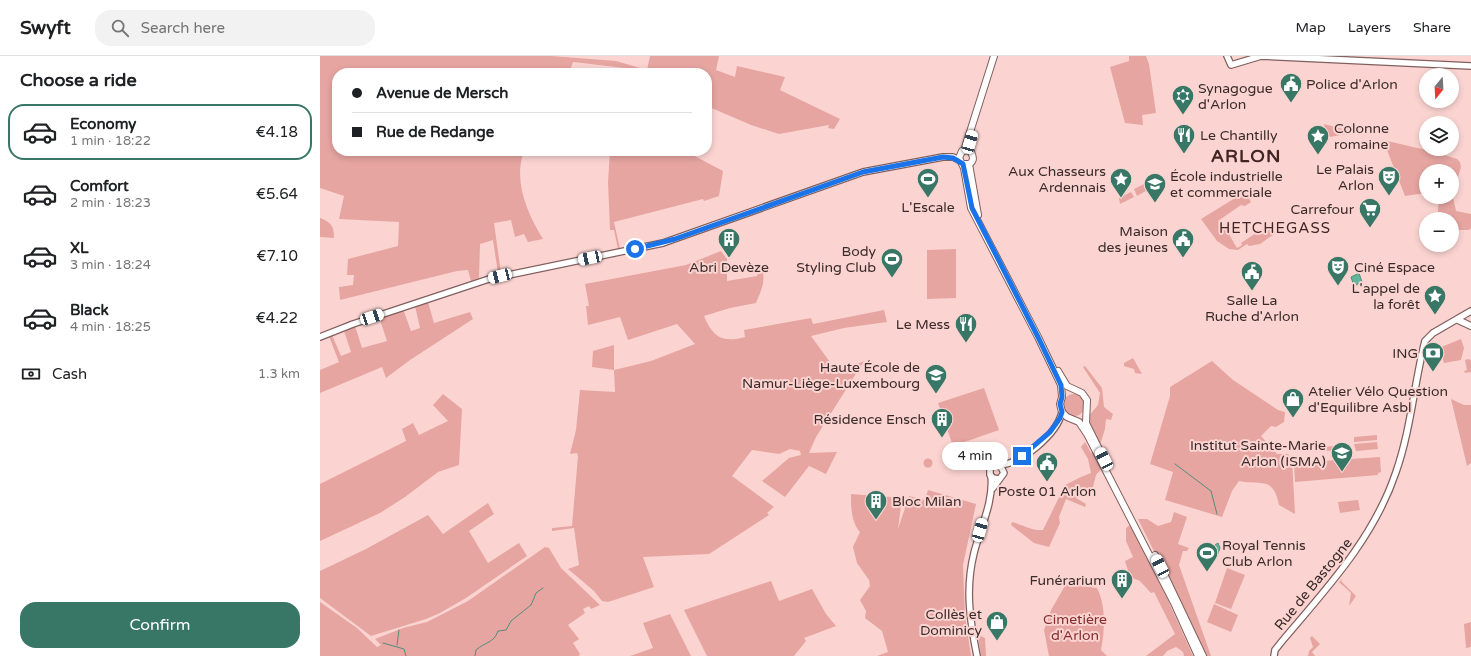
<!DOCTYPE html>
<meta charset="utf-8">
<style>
:root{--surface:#fff;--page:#f2f2f2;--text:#202124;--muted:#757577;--line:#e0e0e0;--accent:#387765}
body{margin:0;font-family:"Varela Round",sans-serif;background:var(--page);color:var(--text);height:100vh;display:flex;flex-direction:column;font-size:15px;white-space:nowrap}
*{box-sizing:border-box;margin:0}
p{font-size:13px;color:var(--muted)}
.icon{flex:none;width:22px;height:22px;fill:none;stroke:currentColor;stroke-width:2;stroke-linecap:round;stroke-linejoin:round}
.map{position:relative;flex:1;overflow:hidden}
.side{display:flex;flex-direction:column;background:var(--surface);width:320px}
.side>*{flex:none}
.top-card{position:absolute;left:12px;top:12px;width:380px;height:88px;border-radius:16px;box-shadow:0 2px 6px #0003;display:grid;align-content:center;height:88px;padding:0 20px;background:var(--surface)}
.needle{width:26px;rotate:198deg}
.fabs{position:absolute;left:1099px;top:12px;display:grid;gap:8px}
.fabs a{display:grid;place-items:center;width:40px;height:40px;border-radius:50%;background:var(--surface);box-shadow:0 2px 6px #0003;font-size:20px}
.end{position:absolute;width:18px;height:18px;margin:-9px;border:5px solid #1a73e8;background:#fff;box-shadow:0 0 0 2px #fff}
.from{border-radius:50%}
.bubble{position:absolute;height:28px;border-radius:14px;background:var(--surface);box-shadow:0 2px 6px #0003;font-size:13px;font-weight:600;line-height:28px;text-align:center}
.car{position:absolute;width:12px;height:24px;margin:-12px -6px;border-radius:5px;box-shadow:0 0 3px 1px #0007;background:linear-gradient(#fff 24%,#345 0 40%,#fff 0 76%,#345 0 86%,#fff 0)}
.top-card b{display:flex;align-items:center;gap:14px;height:38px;font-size:15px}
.top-card b+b{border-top:1px solid var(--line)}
.top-card i{width:10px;height:10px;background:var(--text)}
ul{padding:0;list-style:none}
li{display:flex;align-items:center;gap:12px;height:56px;margin:0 8px 6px;padding:0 12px;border:2px solid transparent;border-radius:16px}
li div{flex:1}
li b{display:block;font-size:15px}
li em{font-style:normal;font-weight:600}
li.current{border-color:var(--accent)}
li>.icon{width:36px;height:36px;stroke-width:1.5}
h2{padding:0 20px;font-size:18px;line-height:48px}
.pay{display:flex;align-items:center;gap:10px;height:44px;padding:0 20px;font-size:15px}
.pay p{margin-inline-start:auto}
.cta{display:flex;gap:8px;margin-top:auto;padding:8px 20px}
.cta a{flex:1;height:46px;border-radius:16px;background:var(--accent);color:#fff;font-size:16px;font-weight:600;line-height:46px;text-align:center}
header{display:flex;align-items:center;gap:24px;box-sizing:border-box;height:56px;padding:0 20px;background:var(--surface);border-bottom:1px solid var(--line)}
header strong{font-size:19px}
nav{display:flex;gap:22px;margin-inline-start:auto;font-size:14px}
.search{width:280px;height:36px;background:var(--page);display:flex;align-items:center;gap:10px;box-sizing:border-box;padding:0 14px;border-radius:16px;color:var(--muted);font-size:15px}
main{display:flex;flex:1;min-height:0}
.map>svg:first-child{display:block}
.green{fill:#e6a5a1}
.water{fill:#60b59c;stroke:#558c7a}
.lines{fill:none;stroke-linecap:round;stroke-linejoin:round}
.stream{stroke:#558c7a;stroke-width:1}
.secondary-casing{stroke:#815f5d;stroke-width:8}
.primary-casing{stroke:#815f5d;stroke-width:8}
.secondary{stroke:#fff;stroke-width:5.5}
.primary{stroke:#fff;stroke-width:6}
.route{stroke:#1a73e8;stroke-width:5}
.labels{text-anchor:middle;stroke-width:4;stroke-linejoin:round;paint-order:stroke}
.poi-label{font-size:14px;fill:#3a2b2a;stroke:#fbd4d1;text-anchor:end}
.street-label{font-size:14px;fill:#3a2b2a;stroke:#fbd4d1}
.park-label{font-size:14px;fill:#852c2d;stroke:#fbd4d1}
.neighbourhood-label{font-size:15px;letter-spacing:1px;fill:#412423;stroke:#fbd4d1}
.district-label{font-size:18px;font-weight:bold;letter-spacing:1px;fill:#412423;stroke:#fbd4d1}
</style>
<header>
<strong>Swyft</strong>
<div class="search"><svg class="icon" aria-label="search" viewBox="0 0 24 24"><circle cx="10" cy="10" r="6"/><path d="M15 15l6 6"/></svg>Search here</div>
<nav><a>Map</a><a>Layers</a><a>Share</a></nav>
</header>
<main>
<section class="side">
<h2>Choose a ride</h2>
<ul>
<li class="current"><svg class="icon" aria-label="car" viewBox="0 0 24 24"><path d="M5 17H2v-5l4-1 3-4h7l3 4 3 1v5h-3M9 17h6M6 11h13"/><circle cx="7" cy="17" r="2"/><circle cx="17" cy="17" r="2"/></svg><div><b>Economy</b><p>1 min · 18:22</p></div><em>€4.18</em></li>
<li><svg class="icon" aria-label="car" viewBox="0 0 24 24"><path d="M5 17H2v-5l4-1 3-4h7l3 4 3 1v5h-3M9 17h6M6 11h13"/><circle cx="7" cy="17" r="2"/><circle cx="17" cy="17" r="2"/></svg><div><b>Comfort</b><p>2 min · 18:23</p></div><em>€5.64</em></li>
<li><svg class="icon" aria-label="car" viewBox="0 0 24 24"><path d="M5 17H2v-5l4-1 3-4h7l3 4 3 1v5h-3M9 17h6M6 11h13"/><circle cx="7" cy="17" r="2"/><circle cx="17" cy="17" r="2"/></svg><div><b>XL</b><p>3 min · 18:24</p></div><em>€7.10</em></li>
<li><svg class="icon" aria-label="car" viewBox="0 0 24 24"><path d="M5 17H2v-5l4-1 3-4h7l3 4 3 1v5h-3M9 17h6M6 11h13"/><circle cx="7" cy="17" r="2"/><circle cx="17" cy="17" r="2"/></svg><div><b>Black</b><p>4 min · 18:25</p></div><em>€4.22</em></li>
</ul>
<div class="pay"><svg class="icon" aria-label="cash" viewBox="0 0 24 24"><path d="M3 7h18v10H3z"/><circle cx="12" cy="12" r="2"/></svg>Cash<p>1.3 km</p></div>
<div class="cta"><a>Confirm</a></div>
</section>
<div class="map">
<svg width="1151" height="600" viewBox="0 0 1151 600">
<rect width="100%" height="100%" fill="#fbd4d1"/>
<g class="green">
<path d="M0,0H231L296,5L327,14L330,0H399L396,14L415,21L417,10L465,21L460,34L520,63L514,73L508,72L509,69L459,78L431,69L387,50V17H323L305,12L253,6L249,17H17V95H204C193,125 207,157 223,183L208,186L204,178L195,181L191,164L174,167L181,217H178L173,184L160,188L159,222L151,225L148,214L137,215L20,244L19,231L33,229L34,219H27L28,203L78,190L79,166L19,163L24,140L0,132Z"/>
<polygon points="809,0 826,0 829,8 836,57 822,59 823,69 805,67 790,11 809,5"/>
<polygon points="1004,68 1026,74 1027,77 1026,78 1010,81 1005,76"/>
<polygon points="1063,84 1106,94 1109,96 1111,95 1137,103 1140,106 1141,111 1135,131 1132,133 1132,115 1106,115 1106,137 1085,140"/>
<polygon points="290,95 365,95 403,115 399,140 384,145 383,143 294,166 300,193 298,193 294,174 290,174 288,126"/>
<polygon points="826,127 829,128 831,132 817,140 814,133"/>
<polygon points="811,136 814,141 800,148 799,142"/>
<polygon points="925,136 931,146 925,150 921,149 898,165 901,169 903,168 917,192 922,189 921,187 948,169 950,171 955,167 955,165 960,174 940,188 929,190 927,188 918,194 909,193 897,185 881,163"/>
<polygon points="1133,141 1136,155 1151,158 1151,172 1149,174 1139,174 1138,179 1132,178 1132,163 1117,163 1119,143"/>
<path d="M0,162C11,166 14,170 14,182L0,181Z"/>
<polygon points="636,193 636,242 607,243 607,194"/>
<path d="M401,195L407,203V225L437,220L438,217H443C445,228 440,237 436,247L410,252L384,260C393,282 403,287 425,281L424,274L491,262L493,268L564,254L567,266L524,272L491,280L515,313L520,316L544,305L496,381L489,397L517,396L506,418L489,410L465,441L442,425L469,402L481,399L480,395L470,393L459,398L432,394L412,420L454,451L447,457L449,459L389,498L323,501L334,531L288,546L282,545L274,535L248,513L259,509L254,472L232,475V472L252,470L258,400L257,397L250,398L256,374L260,334L295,336L294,314L272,311L273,295L294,289V314L331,305L375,288L357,268L308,284L300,261L268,269L266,250H269L265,228L366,209Z"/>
<polygon points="108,246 114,267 150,256 153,263 90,304 66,322 62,311 0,337 0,314 19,306 9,280 12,279 21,300 31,296 24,275 35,270 42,292 67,285 59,261 83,253 91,275 100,272 95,250"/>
<polygon points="1141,283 1144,292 1141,304 1124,307 1119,292"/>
<polygon points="813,302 822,318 815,317 814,313 804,310 804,307"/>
<polygon points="1148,303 1151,304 1151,316 1145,317 1144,315 1147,314 1145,304"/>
<path d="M892,305L913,324L958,354L965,356L964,366L956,371L951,370L941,380L957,398H968L972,403L975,458L959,449C953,419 941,430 919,425L912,435L902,461L845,444L853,416L830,408L850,340V331Z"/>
<polygon points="765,310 782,332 784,351 793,358 791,364 786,363 785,373 780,389 767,362 778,349 780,337 763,311"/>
<polygon points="664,332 679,374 633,390 618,347"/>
<polygon points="123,338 142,353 139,409 118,416 85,441 60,457 0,485 0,428 86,385 82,373 93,367 99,379 128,365 113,349"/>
<circle cx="754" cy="349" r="11"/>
<polygon points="1131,343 1144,349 1151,349 1151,407 1147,410"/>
<polygon points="1057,379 1057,384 1034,386 1034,381"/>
<path d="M765,386L771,397L773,396L782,412L776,419L773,431L766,433L761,431L756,442L766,448L765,451L746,443L739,461L740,467L729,491L714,487L691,469L692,466C704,469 712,475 723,474L745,429L761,421L771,417L768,403L761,391Z"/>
<polygon points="1057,386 1058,393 1036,395 1034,388"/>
<polygon points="1024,389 1023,394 1004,395 1004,391"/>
<polygon points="1060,401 1061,416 1058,417 1058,419 975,426 974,407"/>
<circle cx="608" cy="407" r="4.5"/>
<path d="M608,434L656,448L643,509L645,561L651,600H557L568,596L562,575L545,562L546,555L540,544L550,530L549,524L537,507L533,491L540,476C531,466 531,451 531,438L582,442L578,473L589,440L605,444Z"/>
<polygon points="1038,444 1040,454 1020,457 1018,446"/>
<polygon points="168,447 174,458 149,475 168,507 199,487 207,500 146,542 120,557 106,563 51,580 0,542 0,515 46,493 108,459 123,478"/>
<polygon points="854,456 867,461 858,488 869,492 867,495 863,495 859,509 891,600 886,600 818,463 827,463 838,470 851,466"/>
<polygon points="810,469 836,518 873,600 864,600 863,596 856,591 847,595 843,600 826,600 855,578 834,536 831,537 820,525 810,521 805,505 813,501 806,485 806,472"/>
<polygon points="225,491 229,492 241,512 280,549 271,553 269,550 263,553 265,557 248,569 259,583 253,587 260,598 259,600 0,600 0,546 37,572 57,591 61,589 55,583 83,572 107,566 148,545"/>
<polygon points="907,512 925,519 911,553 895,547"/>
<polygon points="1023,522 1021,525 1036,540 1029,550 1031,537 1019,526"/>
<polygon points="451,525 459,545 492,533 506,558 516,570 484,582 486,585 474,600 387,600 364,554"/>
<path d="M746,528L777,532C786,549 785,575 781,594L787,600H729L724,574L731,554Z"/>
<polygon points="894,548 918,559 911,576 887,566"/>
<polygon points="350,558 371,600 310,600 333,592 323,567"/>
<polygon points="1151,566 1151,591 1146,592 1144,568"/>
<polygon points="661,580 665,582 666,600 661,600 658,581"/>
<polygon points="992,580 1000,588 992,596 995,600 988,600 989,595 993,591 990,582"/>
</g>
<g class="water">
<polygon points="1039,217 1042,226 1034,230 1031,221"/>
<polygon points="898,487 900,492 896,503 893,500 895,489"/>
</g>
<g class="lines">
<g class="stream">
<polyline points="855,408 891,435 897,458"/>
<polyline points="63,587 84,593 86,600"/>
<polyline points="77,589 79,574"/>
<path d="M155,600L156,594C165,586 174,587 178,575L186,574L191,565L211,549L216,537L223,532"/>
</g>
<g class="secondary-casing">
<g id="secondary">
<polyline points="907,0 911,9 941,0 1151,10"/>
<polyline points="0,281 33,268 169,223 343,187 543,116 623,101 633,101 639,104"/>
<path d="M679,409C702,408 737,378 742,356"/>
<polyline points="673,432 684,417 681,411 674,409 670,413 670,419 673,422 679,423"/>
<path d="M657,600C650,565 645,533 654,497C660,473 674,445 671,420"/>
<path d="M954,600L955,594L963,584C1007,532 1054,482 1076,416C1091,373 1094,328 1105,285L1113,277L1151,255"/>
</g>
</g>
<g class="primary-casing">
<g id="primary">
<polyline points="644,95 674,0"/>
<polyline points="651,96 647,94 642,95 639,102 644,112 651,152 718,281 741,329 742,341 740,348 742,356 747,361 759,366 767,378 855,549 878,600"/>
<path d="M643,108H649C656,104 652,99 650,93"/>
<polyline points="649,108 658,159"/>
<polyline points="1138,264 1151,270"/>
<polyline points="738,315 747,330 762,337 767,344 766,367 782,399"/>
<polyline points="835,499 883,600"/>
</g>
</g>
<use href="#secondary" class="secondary"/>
<use href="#primary" class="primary"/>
</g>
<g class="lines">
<polyline class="route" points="315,193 355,183 543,116 623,101 633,102 643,108 652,152 718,281 741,329 742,341 740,348 742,356 740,362 730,376 702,400"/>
</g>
<defs>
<g id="civic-pin" transform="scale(1.15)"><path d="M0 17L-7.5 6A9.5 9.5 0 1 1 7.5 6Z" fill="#387765" stroke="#fbd4d1"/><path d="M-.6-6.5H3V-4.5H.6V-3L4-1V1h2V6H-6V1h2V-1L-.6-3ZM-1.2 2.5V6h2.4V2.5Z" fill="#fff"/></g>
<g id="synagogue-pin" transform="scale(1.15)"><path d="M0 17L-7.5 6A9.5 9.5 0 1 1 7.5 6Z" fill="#387765" stroke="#fbd4d1"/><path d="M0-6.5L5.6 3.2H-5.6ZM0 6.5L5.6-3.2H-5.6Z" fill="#fff"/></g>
<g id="restaurant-pin" transform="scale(1.15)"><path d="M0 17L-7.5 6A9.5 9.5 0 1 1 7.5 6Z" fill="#387765" stroke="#fbd4d1"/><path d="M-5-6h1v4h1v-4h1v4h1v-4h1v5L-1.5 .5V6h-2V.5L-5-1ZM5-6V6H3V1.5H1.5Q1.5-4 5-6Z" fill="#fff"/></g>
<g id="sight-pin" transform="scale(1.15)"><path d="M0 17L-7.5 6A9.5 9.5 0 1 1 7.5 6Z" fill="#387765" stroke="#fbd4d1"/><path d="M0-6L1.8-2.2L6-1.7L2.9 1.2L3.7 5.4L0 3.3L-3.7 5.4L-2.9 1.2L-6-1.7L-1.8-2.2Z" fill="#fff"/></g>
<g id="theatre-pin" transform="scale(1.15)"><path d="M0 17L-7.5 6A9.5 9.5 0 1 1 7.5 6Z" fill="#387765" stroke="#fbd4d1"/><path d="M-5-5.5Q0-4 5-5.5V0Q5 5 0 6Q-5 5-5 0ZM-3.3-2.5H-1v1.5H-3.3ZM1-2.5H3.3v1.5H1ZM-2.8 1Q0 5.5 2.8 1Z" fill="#fff"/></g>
<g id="stadium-pin" transform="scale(1.15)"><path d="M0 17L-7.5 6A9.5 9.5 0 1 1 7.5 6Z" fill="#387765" stroke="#fbd4d1"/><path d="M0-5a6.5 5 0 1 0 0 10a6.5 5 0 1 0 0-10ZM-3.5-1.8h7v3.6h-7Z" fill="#fff"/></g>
<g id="university-pin" transform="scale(1.15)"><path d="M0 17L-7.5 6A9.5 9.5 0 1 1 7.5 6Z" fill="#387765" stroke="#fbd4d1"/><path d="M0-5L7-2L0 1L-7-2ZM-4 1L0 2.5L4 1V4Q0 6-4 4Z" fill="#fff"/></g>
<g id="supermarket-pin" transform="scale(1.15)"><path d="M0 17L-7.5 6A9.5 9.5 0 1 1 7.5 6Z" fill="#387765" stroke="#fbd4d1"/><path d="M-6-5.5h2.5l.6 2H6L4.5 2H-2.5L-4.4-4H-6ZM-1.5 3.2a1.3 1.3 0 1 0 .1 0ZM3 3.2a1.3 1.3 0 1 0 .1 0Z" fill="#fff"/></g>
<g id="building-pin" transform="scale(1.15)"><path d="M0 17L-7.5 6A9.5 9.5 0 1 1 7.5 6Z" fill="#387765" stroke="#fbd4d1"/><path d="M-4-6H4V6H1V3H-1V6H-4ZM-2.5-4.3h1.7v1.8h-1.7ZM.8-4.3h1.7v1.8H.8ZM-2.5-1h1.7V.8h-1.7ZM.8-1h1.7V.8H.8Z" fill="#fff"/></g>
<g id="bank-pin" transform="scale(1.15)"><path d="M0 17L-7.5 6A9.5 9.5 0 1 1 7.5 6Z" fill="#387765" stroke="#fbd4d1"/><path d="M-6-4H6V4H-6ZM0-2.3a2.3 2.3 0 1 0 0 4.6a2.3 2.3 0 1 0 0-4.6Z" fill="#fff"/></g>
<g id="shop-pin" transform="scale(1.15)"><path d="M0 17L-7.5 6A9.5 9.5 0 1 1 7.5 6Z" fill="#387765" stroke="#fbd4d1"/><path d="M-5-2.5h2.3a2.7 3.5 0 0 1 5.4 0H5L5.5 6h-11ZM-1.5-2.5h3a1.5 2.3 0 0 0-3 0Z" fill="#fff"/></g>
<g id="school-pin" transform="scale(1.15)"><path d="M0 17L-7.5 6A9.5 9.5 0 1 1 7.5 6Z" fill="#387765" stroke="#fbd4d1"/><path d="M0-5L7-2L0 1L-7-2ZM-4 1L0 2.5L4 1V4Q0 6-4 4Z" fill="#fff"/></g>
</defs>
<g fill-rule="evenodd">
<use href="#civic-pin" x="971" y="28"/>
<use href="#synagogue-pin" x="863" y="40"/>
<use href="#restaurant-pin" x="864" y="79"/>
<use href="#sight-pin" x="998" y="80"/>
<use href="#theatre-pin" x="1069" y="121"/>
<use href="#stadium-pin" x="608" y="123"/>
<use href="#sight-pin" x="801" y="123"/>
<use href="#university-pin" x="835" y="128"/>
<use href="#supermarket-pin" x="1050" y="153"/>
<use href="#building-pin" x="409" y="183"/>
<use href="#civic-pin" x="863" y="183"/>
<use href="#stadium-pin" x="572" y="203"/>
<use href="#theatre-pin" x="1018" y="211"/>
<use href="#civic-pin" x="932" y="216"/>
<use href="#sight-pin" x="1115" y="240"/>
<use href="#restaurant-pin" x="646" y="268"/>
<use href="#bank-pin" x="1113" y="297"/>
<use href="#university-pin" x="616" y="319"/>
<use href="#shop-pin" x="973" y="343"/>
<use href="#building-pin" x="622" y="363"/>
<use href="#school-pin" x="1022" y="397"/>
<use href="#civic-pin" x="727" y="407"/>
<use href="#building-pin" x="556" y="445"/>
<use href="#stadium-pin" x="887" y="497"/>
<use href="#building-pin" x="802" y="524"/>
<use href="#shop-pin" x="677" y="566"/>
</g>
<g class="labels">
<g class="poi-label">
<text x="986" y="33" text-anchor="start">Police d'Arlon</text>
<text x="878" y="37" text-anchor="start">Synagogue<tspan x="878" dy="16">d'Arlon</tspan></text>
<text x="1014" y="77" text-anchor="start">Colonne<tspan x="1014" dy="16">romaine</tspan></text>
<text x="880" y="84" text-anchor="start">Le Chantilly</text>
<text x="1054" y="118">Le Palais<tspan x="1054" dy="16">Arlon</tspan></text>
<text x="786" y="120">Aux Chasseurs<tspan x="786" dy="16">Ardennais</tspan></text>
<text x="850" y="125" text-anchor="start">École industrielle<tspan x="850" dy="16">et commerciale</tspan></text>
<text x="608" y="156" text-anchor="middle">L'Escale</text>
<text x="1034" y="158">Carrefour</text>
<text x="848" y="180">Maison<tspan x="848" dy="16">des jeunes</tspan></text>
<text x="556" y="200">Body<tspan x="556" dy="16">Styling Club</tspan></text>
<text x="409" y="216" text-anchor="middle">Abri Devèze</text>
<text x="1034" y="216" text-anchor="start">Ciné Espace</text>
<text x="1100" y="237">L'appel de<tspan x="1100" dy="16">la forêt</tspan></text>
<text x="932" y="249" text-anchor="middle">Salle La<tspan x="932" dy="16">Ruche d'Arlon</tspan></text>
<text x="630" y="273">Le Mess</text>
<text x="1098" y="302">ING</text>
<text x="600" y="316">Haute École de<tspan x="600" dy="16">Namur-Liège-Luxembourg</tspan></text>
<text x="988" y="340" text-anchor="start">Atelier Vélo Question<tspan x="988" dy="16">d'Equilibre Asbl</tspan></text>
<text x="606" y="368">Résidence Ensch</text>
<text x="1006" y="394">Institut Sainte-Marie<tspan x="1006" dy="16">Arlon (ISMA)</tspan></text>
<text x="727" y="440" text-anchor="middle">Poste 01 Arlon</text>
<text x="572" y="450" text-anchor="start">Bloc Milan</text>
<text x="902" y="494" text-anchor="start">Royal Tennis<tspan x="902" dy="16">Club Arlon</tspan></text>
<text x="786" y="529">Funérarium</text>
<text x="662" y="563">Collès et<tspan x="662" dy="16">Dominicy</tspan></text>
</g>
<g class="street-label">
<text transform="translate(993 528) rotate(-51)" y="5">Rue de Bastogne</text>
</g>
<g class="park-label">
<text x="755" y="568">Cimetière<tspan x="755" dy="16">d'Arlon</tspan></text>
</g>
<g class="neighbourhood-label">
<text x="955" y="177">HETCHEGASS</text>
</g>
<g class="district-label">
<text x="926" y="106">ARLON</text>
</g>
</g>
</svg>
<div class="fabs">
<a><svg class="needle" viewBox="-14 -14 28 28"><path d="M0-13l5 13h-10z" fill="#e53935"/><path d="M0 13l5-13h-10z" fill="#757577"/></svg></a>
<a><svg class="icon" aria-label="layers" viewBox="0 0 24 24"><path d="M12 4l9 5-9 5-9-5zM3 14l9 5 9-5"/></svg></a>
<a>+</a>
<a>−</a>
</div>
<i class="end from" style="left:315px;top:193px"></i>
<i class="end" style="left:702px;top:400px"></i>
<div class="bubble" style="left:622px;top:386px;width:66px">4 min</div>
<i class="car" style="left:650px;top:86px;rotate:16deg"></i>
<i class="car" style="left:270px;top:202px;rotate:258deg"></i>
<i class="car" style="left:180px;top:220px;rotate:256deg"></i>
<i class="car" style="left:52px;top:261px;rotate:72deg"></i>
<i class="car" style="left:784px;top:403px;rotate:333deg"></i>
<i class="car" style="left:660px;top:474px;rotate:16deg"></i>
<i class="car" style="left:840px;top:510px;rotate:333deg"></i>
<div class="top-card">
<b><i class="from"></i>Avenue de Mersch</b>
<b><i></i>Rue de Redange</b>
</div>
</div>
</main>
